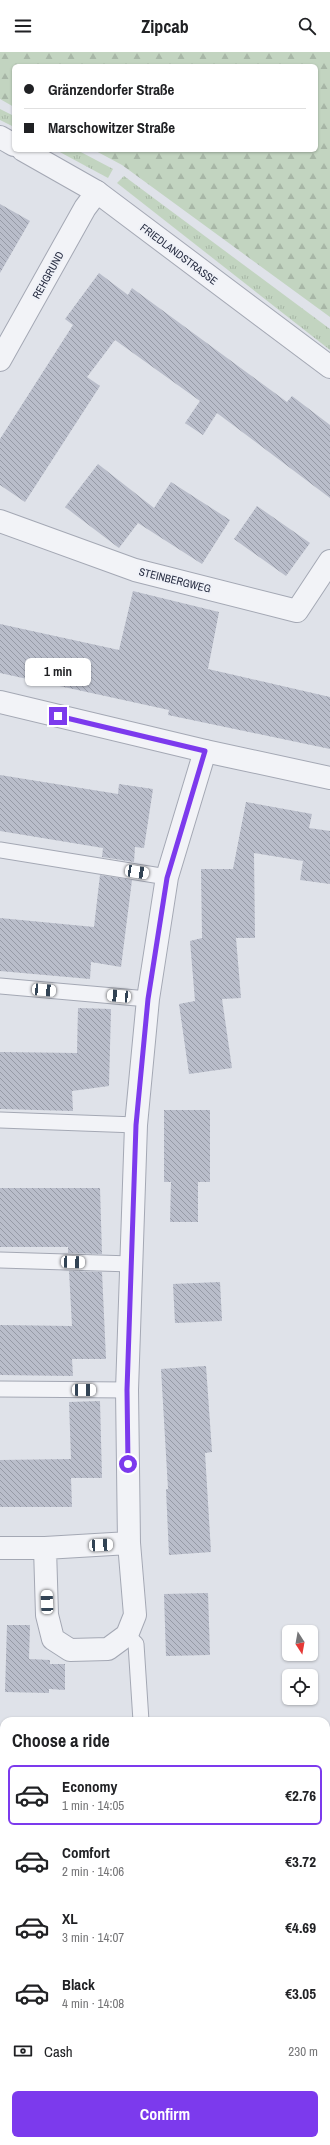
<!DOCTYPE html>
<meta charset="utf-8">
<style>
:root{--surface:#fff;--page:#f2f2f2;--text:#202124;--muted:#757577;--line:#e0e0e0;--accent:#7c3aed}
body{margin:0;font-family:"Archivo Narrow",sans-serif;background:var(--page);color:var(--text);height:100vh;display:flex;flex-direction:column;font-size:15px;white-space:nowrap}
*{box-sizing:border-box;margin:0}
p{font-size:13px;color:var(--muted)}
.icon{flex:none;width:22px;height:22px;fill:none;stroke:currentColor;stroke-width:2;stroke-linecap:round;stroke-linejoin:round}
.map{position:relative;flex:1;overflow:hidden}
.details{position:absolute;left:0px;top:1665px;width:330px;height:428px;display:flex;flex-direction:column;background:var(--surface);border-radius:12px 12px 0 0;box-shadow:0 1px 3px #0004}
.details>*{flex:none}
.top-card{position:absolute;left:12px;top:12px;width:306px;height:88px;border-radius:6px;box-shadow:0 1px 3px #0004;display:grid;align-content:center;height:88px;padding:0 12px;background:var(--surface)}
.needle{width:26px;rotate:169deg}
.controls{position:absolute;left:282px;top:1573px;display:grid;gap:8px}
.controls a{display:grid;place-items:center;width:36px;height:36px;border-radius:6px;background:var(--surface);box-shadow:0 1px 3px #0004;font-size:20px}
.end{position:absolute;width:18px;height:18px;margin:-9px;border:5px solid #7c3aed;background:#fff;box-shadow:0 0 0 2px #fff}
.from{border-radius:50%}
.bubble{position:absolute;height:28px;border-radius:6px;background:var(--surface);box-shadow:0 1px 3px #0004;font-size:13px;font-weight:700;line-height:28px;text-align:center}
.car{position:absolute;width:12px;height:24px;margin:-12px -6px;border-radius:5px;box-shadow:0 0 3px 1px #0007;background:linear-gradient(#fff 24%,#345 0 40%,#fff 0 76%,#345 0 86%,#fff 0)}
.top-card b{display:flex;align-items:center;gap:14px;height:38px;font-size:15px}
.top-card b+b{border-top:1px solid var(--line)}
.top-card i{width:10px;height:10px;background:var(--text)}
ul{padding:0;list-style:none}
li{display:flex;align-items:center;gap:12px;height:60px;margin:0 8px 6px;padding:0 4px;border:2px solid transparent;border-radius:6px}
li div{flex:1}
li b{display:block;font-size:15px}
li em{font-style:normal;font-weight:700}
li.selected{border-color:var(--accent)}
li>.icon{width:36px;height:36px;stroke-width:1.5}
h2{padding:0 12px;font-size:18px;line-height:48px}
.pay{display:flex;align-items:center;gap:10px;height:44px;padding:0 12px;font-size:15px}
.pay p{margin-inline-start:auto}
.action{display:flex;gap:8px;margin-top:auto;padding:8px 12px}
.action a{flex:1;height:46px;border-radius:6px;background:var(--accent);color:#fff;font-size:16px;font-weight:700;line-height:46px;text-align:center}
header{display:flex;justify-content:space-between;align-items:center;height:52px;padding:0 12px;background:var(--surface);font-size:18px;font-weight:700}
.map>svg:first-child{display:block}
.grass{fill:url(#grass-tufts)}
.forest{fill:url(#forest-firs)}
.building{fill:url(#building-back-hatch)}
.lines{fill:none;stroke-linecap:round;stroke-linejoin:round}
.service-casing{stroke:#a4a8b4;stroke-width:17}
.minor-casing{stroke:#a4a8b4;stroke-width:24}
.service{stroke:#f2f3f7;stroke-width:15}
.minor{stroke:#f2f3f7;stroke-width:22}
.route{stroke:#7c3aed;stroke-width:5}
.labels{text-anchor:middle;stroke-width:4;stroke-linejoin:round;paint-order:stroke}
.street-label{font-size:11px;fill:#272d42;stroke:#eff1f7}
</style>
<header><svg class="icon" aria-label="menu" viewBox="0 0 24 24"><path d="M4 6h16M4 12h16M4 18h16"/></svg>Zipcab<svg class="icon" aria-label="search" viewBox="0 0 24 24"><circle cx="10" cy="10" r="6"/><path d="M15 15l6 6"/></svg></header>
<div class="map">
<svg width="330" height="2093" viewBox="0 0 330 2093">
<defs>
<pattern id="grass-tufts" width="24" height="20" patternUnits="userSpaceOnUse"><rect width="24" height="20" fill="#c2d4c0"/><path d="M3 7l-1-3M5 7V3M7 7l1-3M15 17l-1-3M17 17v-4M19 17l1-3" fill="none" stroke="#a7b6a6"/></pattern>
<pattern id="forest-firs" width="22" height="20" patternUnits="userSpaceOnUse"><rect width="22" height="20" fill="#c2d4c0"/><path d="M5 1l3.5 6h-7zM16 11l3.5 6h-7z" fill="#a7b6a6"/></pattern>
<pattern id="building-back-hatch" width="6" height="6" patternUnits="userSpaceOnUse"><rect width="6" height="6" fill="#b9bdca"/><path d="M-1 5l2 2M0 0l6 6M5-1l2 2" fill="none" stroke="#969aa6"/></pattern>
</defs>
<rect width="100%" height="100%" fill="#dfe2e9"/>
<g class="grass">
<polygon points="0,57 14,64 14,75 0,68"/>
<polygon points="56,98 77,98 113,117 108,126"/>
<polygon points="124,124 330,277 330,298 117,131"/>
</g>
<polygon class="forest" points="0,0 330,0 330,265 122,113 94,98 316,98 316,14 14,14 14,55 0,47"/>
<g class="building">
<polygon points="0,152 30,169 0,221"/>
<polygon points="99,221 128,243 132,236 287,350 292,344 330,373 330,446 217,361 203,383 185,371 200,349 115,288 87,325 100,334 25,450 0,433 0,387 73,273 65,267"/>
<polygon points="98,412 154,456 171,430 230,468 202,512 138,471 119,496 65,455"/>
<polygon points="257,454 310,491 286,524 234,487"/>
<polygon points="133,539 219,560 208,617 330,645 330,697 168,663 169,658 0,621 0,572 119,598"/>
<polygon points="0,723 118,742 119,732 153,737 144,796 135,795 134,810 102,805 103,796 0,779"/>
<polygon points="246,750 312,762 309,776 330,779 330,832 300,828 303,809 254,801 255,886 236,886 241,946 222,947 232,1016 189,1022 179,952 195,949 190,889 202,886 201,817 233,817"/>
<polygon points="100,823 132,828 121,915 91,910 90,927 0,919 0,866 94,875"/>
<polygon points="78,956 111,957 109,1034 72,1039 73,1059 0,1057 0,1000 77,1001"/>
<polygon points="164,1058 210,1058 210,1130 198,1130 198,1170 170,1170 171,1130 164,1130"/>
<polygon points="0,1136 100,1136 102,1202 68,1201 68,1195 0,1195"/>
<polygon points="69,1219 102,1220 106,1307 72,1307 73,1324 0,1323 0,1273 72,1274"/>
<polygon points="220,1230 222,1269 175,1271 173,1232"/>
<polygon points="206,1314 212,1400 205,1401 211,1500 169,1503 166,1437 168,1437 161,1317"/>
<polygon points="100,1349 102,1426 71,1426 72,1455 0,1455 0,1408 71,1407 69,1350"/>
<polygon points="208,1541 210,1603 166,1604 164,1542"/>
<polygon points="7,1573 30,1573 29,1607 50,1608 50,1612 65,1612 65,1638 49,1637 49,1641 5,1640"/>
</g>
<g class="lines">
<g class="service-casing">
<g id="service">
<polyline points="0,798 167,825"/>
<polyline points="0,934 148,947"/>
<polyline points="0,1068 136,1073"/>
<polyline points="0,1208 132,1212"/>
<polyline points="0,1337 127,1338"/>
<polyline points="127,1583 136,1592 141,1669"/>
</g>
</g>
<g class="minor-casing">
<g id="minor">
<polyline points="0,85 14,93"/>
<polyline points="23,98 97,140 330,315"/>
<polyline points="0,308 85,156 97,140"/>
<polyline points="0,469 135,518 297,559 330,509"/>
<polyline points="0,650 205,699 330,726"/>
<polyline points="129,1491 135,1563 127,1583 108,1597 70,1598 53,1587 47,1563 45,1496 129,1491 127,1338 136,1073 148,947 167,825 205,699"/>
<polyline points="0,1496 45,1496"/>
<polyline points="326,1929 330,1928"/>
<polyline points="0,1930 4,1930"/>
</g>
</g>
<use href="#service" class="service"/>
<use href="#minor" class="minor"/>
</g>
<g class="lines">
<polyline class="route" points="58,664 205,699 167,826 148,947 136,1073 127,1338 128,1412"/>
</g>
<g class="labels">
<g class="street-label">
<text transform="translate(179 202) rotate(37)" y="4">FRIEDLANDSTRASSE</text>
<text transform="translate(48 223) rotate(-61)" y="4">REHGRUND</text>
<text transform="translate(175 528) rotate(14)" y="4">STEINBERGWEG</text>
</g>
</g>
</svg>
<div class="controls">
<a><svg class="needle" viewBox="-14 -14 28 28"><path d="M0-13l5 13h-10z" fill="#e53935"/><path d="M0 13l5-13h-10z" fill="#757577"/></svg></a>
<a><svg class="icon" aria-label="locate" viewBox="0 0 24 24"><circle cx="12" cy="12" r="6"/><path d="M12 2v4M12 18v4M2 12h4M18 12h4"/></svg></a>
</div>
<i class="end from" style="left:128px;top:1412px"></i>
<i class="end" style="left:58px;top:664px"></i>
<div class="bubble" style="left:25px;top:606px;width:66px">1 min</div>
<i class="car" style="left:137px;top:820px;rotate:99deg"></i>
<i class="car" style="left:44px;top:938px;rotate:95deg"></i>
<i class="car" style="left:119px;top:944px;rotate:275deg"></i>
<i class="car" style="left:73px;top:1210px;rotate:92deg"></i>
<i class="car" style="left:84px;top:1338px;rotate:90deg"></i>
<i class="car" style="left:101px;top:1493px;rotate:87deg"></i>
<i class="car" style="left:47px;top:1550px;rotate:358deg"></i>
<div class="top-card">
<b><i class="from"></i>Gränzendorfer Straße</b>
<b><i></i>Marschowitzer Straße</b>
</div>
<section class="details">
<h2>Choose a ride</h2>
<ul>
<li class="selected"><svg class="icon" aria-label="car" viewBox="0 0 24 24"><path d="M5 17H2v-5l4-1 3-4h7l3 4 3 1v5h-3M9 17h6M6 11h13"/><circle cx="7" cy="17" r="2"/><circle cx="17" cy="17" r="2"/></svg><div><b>Economy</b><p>1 min · 14:05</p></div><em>€2.76</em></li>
<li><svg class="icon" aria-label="car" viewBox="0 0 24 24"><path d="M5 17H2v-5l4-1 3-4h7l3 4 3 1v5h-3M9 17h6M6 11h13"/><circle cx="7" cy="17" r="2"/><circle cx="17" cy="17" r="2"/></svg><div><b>Comfort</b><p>2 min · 14:06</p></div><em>€3.72</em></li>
<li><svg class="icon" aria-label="car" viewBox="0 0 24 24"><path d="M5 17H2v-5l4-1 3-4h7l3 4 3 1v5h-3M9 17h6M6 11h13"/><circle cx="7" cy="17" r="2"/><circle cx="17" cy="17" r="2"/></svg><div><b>XL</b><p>3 min · 14:07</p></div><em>€4.69</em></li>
<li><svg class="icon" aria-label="car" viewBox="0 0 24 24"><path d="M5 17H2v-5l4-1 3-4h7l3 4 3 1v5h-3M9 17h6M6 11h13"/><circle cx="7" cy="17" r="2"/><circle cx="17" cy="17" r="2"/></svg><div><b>Black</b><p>4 min · 14:08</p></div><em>€3.05</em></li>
</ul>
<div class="pay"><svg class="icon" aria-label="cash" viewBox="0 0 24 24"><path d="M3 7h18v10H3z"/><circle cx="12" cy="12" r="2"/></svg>Cash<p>230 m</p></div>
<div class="action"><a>Confirm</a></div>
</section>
</div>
